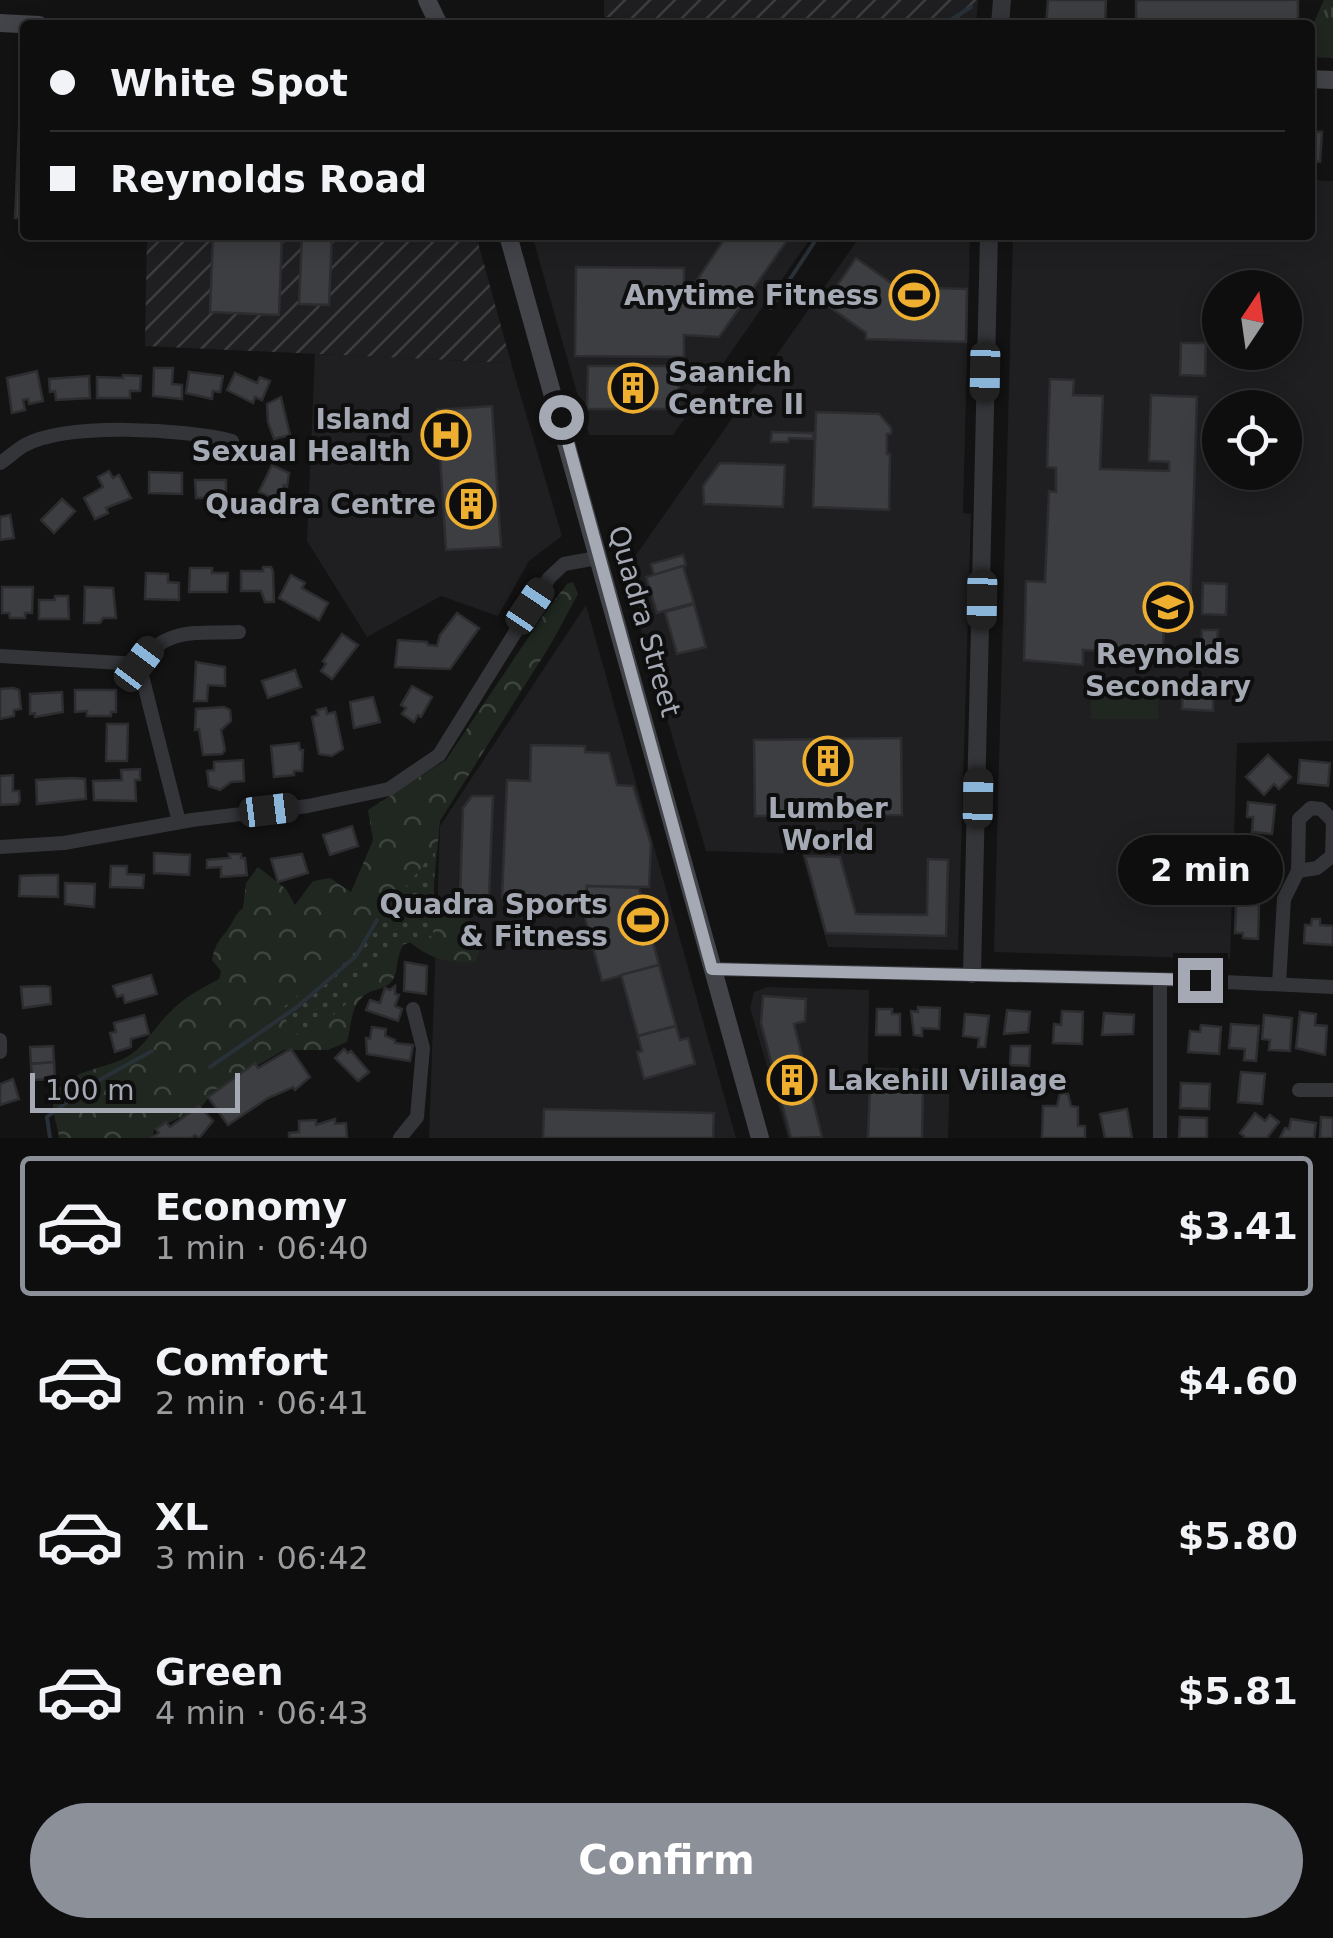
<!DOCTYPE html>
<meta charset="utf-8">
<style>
:root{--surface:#0e0e0f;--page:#171718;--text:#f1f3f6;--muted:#9b9c9e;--line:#2e2e2f;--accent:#8c9099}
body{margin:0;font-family:"DejaVu Sans",sans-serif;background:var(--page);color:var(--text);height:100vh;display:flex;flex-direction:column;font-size:38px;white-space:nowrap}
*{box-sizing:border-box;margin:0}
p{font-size:32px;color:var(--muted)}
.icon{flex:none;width:55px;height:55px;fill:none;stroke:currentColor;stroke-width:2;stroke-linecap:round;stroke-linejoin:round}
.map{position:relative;height:1138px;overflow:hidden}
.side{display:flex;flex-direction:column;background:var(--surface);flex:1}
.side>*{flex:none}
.guide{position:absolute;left:20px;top:20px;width:1295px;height:220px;border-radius:10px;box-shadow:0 5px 25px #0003,0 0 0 2px var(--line);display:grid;align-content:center;height:220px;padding:0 30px;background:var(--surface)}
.needle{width:65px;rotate:13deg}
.controls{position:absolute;left:1202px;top:270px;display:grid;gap:20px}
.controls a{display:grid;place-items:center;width:100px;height:100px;border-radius:50%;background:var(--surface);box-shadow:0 5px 25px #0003,0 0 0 2px var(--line);font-size:50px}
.scale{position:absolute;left:30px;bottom:25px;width:210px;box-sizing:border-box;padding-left:10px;border:5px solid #a4a9b4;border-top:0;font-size:28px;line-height:35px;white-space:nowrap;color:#a4a9b4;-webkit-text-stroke:8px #0e0e0f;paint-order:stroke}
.end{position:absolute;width:45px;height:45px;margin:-22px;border:12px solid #a4a9b4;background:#111;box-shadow:0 0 0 5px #111}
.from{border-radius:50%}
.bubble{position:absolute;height:70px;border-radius:35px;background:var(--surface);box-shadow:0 5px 25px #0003,0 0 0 2px var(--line);font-size:32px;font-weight:600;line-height:70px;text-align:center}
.car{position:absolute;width:30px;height:60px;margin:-30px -15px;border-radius:12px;box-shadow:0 0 8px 2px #0007;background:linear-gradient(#222 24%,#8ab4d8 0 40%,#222 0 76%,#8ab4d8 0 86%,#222 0)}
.guide b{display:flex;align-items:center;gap:35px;height:95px;font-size:38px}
.guide b+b{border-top:2px solid var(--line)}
.guide i{width:25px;height:25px;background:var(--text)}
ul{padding:18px 0 0;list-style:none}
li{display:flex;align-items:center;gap:30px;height:140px;margin:0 20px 15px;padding:0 10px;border:5px solid transparent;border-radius:10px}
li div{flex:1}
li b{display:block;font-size:38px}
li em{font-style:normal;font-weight:600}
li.selected{border-color:var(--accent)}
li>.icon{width:90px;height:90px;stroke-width:1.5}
.cta{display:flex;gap:20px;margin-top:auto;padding:20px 30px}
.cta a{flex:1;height:115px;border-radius:60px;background:var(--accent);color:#fff;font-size:40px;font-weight:600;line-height:115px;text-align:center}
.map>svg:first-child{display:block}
.built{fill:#1f1f21;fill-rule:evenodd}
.industrial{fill:url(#industrial-furrows)}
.grass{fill:url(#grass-tufts)}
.forest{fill:url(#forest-crowns)}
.park{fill:url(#park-dots)}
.pitch{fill:#1f2720}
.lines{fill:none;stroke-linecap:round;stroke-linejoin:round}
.stream{stroke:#293138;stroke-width:4}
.building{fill:#3d3e41;stroke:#2d2d30;stroke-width:2.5}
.minor{stroke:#343539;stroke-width:14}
.tertiary{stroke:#343539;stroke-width:18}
.secondary{stroke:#424449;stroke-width:18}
.route{stroke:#a4a9b4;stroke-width:12}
.labels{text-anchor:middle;stroke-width:8;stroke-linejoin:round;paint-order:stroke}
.poi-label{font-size:28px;font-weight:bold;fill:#a4a9b4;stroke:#0e0e0f;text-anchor:end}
.street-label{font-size:28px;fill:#a4a9b4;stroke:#0e0e0f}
</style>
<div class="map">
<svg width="1333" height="1138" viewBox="0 0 1333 1138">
<defs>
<pattern id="industrial-furrows" width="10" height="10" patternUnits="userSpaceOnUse" patternTransform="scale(2.5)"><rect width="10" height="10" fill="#1f1f21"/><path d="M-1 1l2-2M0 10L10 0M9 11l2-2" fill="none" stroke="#3d3d3f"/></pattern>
<pattern id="grass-tufts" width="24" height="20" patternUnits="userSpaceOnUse" patternTransform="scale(2.5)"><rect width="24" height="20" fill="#1f2720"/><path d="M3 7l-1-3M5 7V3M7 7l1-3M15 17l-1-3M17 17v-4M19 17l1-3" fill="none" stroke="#3d443e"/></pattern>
<pattern id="forest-crowns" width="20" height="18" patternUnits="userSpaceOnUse" patternTransform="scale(2.5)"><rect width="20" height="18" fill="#1f2720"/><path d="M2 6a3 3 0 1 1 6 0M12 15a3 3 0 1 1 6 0" fill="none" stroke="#3d443e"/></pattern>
<pattern id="park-dots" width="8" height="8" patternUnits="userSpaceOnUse" patternTransform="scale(2.5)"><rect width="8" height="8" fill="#1f2720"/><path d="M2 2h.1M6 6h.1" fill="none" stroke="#3d443e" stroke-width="1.8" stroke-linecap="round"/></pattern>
</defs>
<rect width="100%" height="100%" fill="#131314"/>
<g class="built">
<path d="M1310,180L1333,181V741L1237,743L1230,959L994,952L1013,235H1310ZM1220,288H1285V352H1220ZM1220,408H1285V472H1220Z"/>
<polygon points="532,235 813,235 673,435 589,435"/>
<polygon points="861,235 970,235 963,513 971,514 958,950 828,947 802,854 706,851 624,572"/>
<polygon points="315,354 511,363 562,536 529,561 498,616 441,596 367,637 307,541"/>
<polygon points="586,605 736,1138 429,1138 440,826"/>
<polygon points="767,987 869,990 868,1067 950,1070 948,1138 788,1138 750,1008 754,992"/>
</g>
<g class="industrial">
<polygon points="604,0 978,0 976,25 742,25 604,17"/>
<polygon points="147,235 476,235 511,363 145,346"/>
</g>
<polygon class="grass" points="1324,0 1333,0 1333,58 1310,57 1310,31"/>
<path class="forest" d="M573,582L578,594L552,642L440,821L431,913L454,915L476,923L482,945L475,962C446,964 429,958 407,940C393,957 401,972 390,983C385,989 375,989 368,993C350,1003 352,1024 347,1042L328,1050H284L215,1090L201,1107L154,1130L153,1138H59C58,1124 48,1106 56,1093C70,1070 104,1069 125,1058C145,1047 153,1029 168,1014C183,998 200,989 219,979L221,971L212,960C215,944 219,941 228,929C234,921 234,915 243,908L246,883L258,867L286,889L295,905L313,881L330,878L351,892L373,840L368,810L446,760L544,614L567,584Z"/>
<path class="park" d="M435,850L433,935L396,947L356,987L345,1005L302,1041L279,1011C337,963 389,911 435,850Z"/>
<polygon class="pitch" points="1090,684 1158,684 1158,719 1091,719"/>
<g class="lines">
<g class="stream">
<polyline points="943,25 971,7"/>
<polyline points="771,308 819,235"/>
<polyline points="210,1067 297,1007 356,956 377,920"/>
<polyline points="50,1138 47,1117 92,1084 152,1051"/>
</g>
</g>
<g class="building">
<polygon points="1048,0 1106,0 1105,25 1046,25"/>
<rect x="1136" y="0" width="162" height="25"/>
<polygon points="21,84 25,84 25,218 15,218"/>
<polygon points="1310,131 1322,132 1320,162 1310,161"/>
<polygon points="213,235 282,235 279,315 210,312"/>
<polygon points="302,235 332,235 329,305 299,304"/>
<polygon points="727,235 791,235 719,337 684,335 684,357 575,356 576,267 684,268 684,286 693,286"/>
<polygon points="856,258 897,287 967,289 966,342 866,339 866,333 820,300 827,290 832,293"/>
<polygon points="1181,343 1206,343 1205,376 1180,375"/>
<polygon points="588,366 679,366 679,409 587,409"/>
<polygon points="154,368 173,368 172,384 182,385 182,399 153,396"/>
<polygon points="37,371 43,401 29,404 28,399 23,400 25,410 12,413 7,378"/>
<polygon points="189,372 223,376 220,392 213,391 212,399 186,393"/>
<polygon points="235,373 257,383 260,377 270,381 262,400 255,397 253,403 227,390"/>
<polygon points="123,375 141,376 140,391 130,391 130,398 97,398 97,377 123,378"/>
<polygon points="89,376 90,398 56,400 55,391 50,392 49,379"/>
<polygon points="1050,379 1074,380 1073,395 1103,396 1100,469 1169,471 1169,462 1149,461 1151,395 1197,397 1190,616 1164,615 1163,653 1115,651 1115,656 1111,656 1112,651 1083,650 1083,665 1024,660 1026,581 1045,582 1049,491 1056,492 1056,468 1047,467"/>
<polygon points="281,397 290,435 274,439 268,422 267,404"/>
<polygon points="492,406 501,547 446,550 437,410"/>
<polygon points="816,412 879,414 891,428 891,434 887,434 887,454 890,454 889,510 813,507"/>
<polygon points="772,432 813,433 813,439 789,438 788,442 771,442"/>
<polygon points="720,463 785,465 783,507 704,504 703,486"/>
<polygon points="272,465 289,473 287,487 284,485 277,500 259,492"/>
<polygon points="109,471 113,478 119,475 131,498 106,508 108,513 95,519 84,498 103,487 98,477"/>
<polygon points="149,472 182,473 182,494 149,493"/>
<polygon points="195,480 226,480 226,498 196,498"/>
<polygon points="62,499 75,511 54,533 41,520"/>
<polygon points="10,515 14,538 0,540 0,517"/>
<polygon points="683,555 686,565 654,575 651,564"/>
<polygon points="683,566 694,603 657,613 646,577"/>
<polygon points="263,567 271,567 273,571 274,602 265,602 261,591 241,591 241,571 263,571"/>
<polygon points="190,568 212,568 212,573 228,573 227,592 189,592"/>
<polygon points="146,573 168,574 168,582 179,583 179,600 145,599"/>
<polygon points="291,575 305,583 302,588 328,603 319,620 279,598"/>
<polygon points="1203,583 1227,584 1226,615 1202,614"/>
<polygon points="2,587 33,587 32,613 25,613 25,618 10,618 9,613 2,613"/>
<polygon points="85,587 113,588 116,618 103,618 100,623 84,623"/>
<polygon points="55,596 68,596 69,619 39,619 39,600 55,600"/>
<polygon points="694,604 706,647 677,654 665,612"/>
<polygon points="457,613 479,628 450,669 395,667 398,640 427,642 428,645 437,646 440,635"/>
<polygon points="1202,630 1218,630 1216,655 1201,655"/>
<polygon points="342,634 358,645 332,679 321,671 326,664 323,661"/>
<polygon points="196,662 225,667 225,686 208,685 207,701 194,701"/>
<polygon points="295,670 301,687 268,698 262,681"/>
<polygon points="1183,684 1214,685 1213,711 1182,709"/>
<polygon points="412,686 432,697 421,717 418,715 414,722 402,714 406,708 401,705"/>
<polygon points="13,688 19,690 21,709 14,710 14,716 0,719 0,689"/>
<polygon points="75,690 116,690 116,712 111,712 111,716 87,716 87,711 75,712"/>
<polygon points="62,692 63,712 35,717 35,713 30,714 30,694"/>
<polygon points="373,697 380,722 354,728 350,702"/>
<polygon points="224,707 230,710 231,721 221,730 225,750 222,754 203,755 199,729 195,730 196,709"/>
<polygon points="326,708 327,714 335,712 343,749 332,756 319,754 312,717 318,715 317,710"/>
<polygon points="107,724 128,724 127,761 106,761"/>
<polygon points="901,738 902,815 755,816 754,740"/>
<polygon points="299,743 300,750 303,750 302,771 294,771 294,775 274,777 271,746"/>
<polygon points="531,745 585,746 585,752 609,753 617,785 633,786 651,844 649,887 587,886 586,899 502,897 507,780 530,781"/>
<polygon points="1268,755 1291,777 1279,789 1274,784 1264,795 1246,777"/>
<polygon points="243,760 244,781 231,782 220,790 209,786 207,771 214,770 214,762"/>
<polygon points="1300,760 1330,763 1328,786 1298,783"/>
<polygon points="140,769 140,780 135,780 136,801 94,800 93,781 122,780 121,770"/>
<polygon points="13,775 13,791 19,791 20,800 18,804 0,805 0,776"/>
<polygon points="72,778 85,779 86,799 37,804 36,780"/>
<polygon points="472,796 493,796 489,896 460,895 463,808"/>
<polygon points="1248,802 1275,805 1272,834 1252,832 1253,817 1247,817"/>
<polygon points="352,826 358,846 330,855 323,835"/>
<polygon points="1244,839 1269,842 1266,870 1241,868"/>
<polygon points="154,853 190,855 189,875 154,873"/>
<polygon points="229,854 241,854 241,858 245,858 247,875 221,877 221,867 207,868 207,860 230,858"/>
<polygon points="302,854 308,873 278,882 271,859"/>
<polygon points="805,856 840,857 856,914 927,915 928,859 948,860 946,936 826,933"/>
<polygon points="111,866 127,866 127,874 144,875 143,888 110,887"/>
<polygon points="44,875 58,875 58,897 19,896 20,876"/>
<polygon points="65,883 95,884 94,907 65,904"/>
<polygon points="587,886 639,888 659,965 602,981 580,899 586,899"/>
<polygon points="1236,904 1259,905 1258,939 1243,938 1243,933 1235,933"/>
<polygon points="1312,919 1320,919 1320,925 1333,926 1333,945 1304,943 1305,925 1311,925"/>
<polygon points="405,962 427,966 426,994 404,991"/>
<polygon points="659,965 676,1026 638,1036 621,975"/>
<polygon points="151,975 157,994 125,1003 123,995 117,997 113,986"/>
<polygon points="44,986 50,987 51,1004 23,1008 21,987"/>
<polygon points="395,986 395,994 399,995 395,1006 402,1009 398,1021 366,1010 370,1000 380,1003 385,988 390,990"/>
<polygon points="763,996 806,999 805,1021 794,1024 822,1137 791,1138 761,1023"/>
<polygon points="918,1007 940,1008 939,1029 922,1028 922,1036 914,1035 911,1011 918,1012"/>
<polygon points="877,1009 892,1009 892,1014 900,1014 900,1035 876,1035"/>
<polygon points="1007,1010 1030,1012 1028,1032 1004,1034"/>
<polygon points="1062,1011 1083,1012 1082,1044 1053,1043 1054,1024 1061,1025"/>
<polygon points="1300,1012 1316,1014 1315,1025 1327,1026 1325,1055 1296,1048"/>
<polygon points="1104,1013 1134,1015 1133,1034 1102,1035"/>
<polygon points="965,1014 989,1016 985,1047 978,1047 979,1038 963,1036"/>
<polygon points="144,1015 149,1034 131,1039 131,1047 115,1052 110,1033 116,1032 114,1023"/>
<polygon points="1264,1015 1292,1018 1290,1051 1269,1050 1270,1040 1262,1039"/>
<polygon points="1231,1024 1259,1026 1256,1061 1244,1060 1245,1049 1229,1048"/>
<polygon points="1201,1025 1221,1027 1219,1054 1188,1052 1190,1031 1200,1032"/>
<polygon points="676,1026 680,1040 688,1038 695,1064 644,1079 637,1052 642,1051 638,1036"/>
<polygon points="372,1027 386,1029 385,1036 395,1040 395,1043 413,1045 410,1061 367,1054 366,1038 370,1039"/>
<polygon points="53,1046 54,1062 31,1064 30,1047"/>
<polygon points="1011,1046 1030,1046 1029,1066 1010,1065"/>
<polygon points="291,1049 310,1077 295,1090 293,1087 268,1098 228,1125 208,1097 255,1063 258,1068"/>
<polygon points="344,1049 348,1053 351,1051 369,1072 358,1081 335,1058"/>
<polygon points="54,1062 55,1079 32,1080 31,1064"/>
<polygon points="1241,1072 1265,1074 1262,1104 1238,1102"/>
<polygon points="13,1079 19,1099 0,1105 0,1084"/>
<polygon points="1181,1083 1210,1084 1209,1109 1180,1108"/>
<polygon points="870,1084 923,1085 922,1138 868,1138"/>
<polygon points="1060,1093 1068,1094 1071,1106 1078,1107 1078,1126 1085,1126 1085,1138 1042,1138 1043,1106 1057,1106"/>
<polygon points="199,1106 213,1121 199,1138 195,1135 191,1138 151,1138 159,1133 156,1129 166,1122 170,1127"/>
<polygon points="544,1109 714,1113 713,1138 543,1138"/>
<polygon points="1127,1109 1132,1138 1105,1138 1100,1114"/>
<polygon points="1255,1113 1265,1121 1270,1115 1279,1122 1267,1138 1246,1138 1240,1133"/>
<polygon points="1180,1117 1207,1118 1207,1138 1179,1138"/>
<polygon points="1321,1117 1333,1118 1333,1138 1320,1138"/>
<polygon points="335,1119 335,1124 346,1123 347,1138 289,1138 289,1133 299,1132 299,1121 316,1120 316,1125"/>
<polygon points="1291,1119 1316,1123 1314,1138 1280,1138 1285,1128 1289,1129"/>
</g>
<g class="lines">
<g class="minor">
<path d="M0,463C8,458 16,450 25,445C69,422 185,429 232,441"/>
<polyline points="0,656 139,664"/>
<polyline points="139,664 179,822"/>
<path d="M139,664C167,626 196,634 239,632"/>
<polyline points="0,847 64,843 192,820 308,806 389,789 439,755 549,578 564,564 597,558"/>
<polyline points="713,969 1160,979 1333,987"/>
<polyline points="1160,979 1160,1138"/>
<polyline points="1279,984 1284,899 1298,871 1299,819 1311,808 1321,809 1333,821 1332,856 1317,868 1298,871"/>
<polyline points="0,1040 0,1052"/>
<polyline points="1299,1090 1333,1090"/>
<polyline points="400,1138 417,1117 423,1048 413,1009"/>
</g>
<g class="tertiary">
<polyline points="1000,25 1002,0"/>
<polyline points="972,974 989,235"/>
</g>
<g class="secondary">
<polyline points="427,0 439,25"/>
<polyline points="0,23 39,25"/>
<polyline points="1310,79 1333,80"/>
<polyline points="508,235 760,1138"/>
</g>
</g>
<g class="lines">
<polyline class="route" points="561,417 712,969 1200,980"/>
</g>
<defs>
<g id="stadium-ring" transform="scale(2.5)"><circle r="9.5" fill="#0e0e0f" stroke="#eeaf31" stroke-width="1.5"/><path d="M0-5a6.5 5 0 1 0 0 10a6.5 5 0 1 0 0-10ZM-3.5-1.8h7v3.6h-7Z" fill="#eeaf31"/></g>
<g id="building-ring" transform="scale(2.5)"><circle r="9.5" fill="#0e0e0f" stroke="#eeaf31" stroke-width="1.5"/><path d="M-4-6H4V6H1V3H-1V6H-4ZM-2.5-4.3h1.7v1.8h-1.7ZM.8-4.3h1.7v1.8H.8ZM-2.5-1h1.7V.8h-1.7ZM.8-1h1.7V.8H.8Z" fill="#eeaf31"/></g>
<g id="hospital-ring" transform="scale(2.5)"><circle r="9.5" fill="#0e0e0f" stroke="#eeaf31" stroke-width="1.5"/><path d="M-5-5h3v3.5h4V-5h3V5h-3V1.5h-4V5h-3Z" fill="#eeaf31"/></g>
<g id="school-ring" transform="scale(2.5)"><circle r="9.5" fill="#0e0e0f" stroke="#eeaf31" stroke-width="1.5"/><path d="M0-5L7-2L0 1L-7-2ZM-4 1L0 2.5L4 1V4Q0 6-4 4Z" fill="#eeaf31"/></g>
</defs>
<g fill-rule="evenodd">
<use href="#stadium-ring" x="914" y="295"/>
<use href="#building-ring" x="633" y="388"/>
<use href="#hospital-ring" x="446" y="435"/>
<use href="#building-ring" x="471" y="504"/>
<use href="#school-ring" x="1168" y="607"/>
<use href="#building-ring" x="828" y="761"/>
<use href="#stadium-ring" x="643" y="920"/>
<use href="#building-ring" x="792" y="1080"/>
</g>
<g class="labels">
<g class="poi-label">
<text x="879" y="305">Anytime Fitness</text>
<text x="668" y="382" text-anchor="start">Saanich<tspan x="668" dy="32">Centre II</tspan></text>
<text x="411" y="429">Island<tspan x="411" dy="32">Sexual Health</tspan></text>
<text x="436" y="514">Quadra Centre</text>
<text x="1168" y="664" text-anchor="middle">Reynolds<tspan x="1168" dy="32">Secondary</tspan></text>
<text x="828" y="818" text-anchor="middle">Lumber<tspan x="828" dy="32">World</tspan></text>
<text x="608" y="914">Quadra Sports<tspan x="608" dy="32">&amp; Fitness</tspan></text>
<text x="827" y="1090" text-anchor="start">Lakehill Village</text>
</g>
<g class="street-label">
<text transform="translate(645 621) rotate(74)" y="10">Quadra Street</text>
</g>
</g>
</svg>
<div class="controls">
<a><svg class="needle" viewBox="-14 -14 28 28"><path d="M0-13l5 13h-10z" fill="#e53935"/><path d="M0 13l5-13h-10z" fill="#9b9c9e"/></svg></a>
<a><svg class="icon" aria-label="locate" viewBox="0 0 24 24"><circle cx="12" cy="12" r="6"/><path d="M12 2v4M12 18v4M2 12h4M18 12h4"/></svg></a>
</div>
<div class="scale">100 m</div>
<i class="end from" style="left:561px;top:417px"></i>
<i class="end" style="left:1200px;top:980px"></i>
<div class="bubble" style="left:1118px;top:835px;width:165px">2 min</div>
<i class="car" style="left:985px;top:372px;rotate:181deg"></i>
<i class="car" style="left:982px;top:600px;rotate:181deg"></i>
<i class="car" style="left:530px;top:606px;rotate:34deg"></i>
<i class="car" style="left:139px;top:664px;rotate:37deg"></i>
<i class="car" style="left:978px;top:798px;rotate:1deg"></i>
<i class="car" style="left:269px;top:810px;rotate:83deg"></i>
<div class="guide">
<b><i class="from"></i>White Spot</b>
<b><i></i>Reynolds Road</b>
</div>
</div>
<section class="side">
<ul>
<li class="selected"><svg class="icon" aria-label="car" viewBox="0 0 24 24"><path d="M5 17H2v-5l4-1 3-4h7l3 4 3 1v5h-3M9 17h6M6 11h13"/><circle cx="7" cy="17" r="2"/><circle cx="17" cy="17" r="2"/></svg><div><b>Economy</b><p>1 min · 06:40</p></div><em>$3.41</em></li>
<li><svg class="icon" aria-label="car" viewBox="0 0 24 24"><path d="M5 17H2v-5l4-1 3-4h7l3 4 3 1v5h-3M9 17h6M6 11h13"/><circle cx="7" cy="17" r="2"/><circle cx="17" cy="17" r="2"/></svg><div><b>Comfort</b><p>2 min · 06:41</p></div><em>$4.60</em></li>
<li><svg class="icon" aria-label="car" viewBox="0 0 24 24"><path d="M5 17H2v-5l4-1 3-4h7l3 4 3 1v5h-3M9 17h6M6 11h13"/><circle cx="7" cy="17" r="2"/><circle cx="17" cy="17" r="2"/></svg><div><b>XL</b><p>3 min · 06:42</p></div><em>$5.80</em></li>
<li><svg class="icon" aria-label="car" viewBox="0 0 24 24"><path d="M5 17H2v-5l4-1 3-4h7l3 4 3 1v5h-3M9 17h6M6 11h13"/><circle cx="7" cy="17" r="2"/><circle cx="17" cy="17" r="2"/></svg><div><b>Green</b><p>4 min · 06:43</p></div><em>$5.81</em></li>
</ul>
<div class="cta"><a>Confirm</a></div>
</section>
